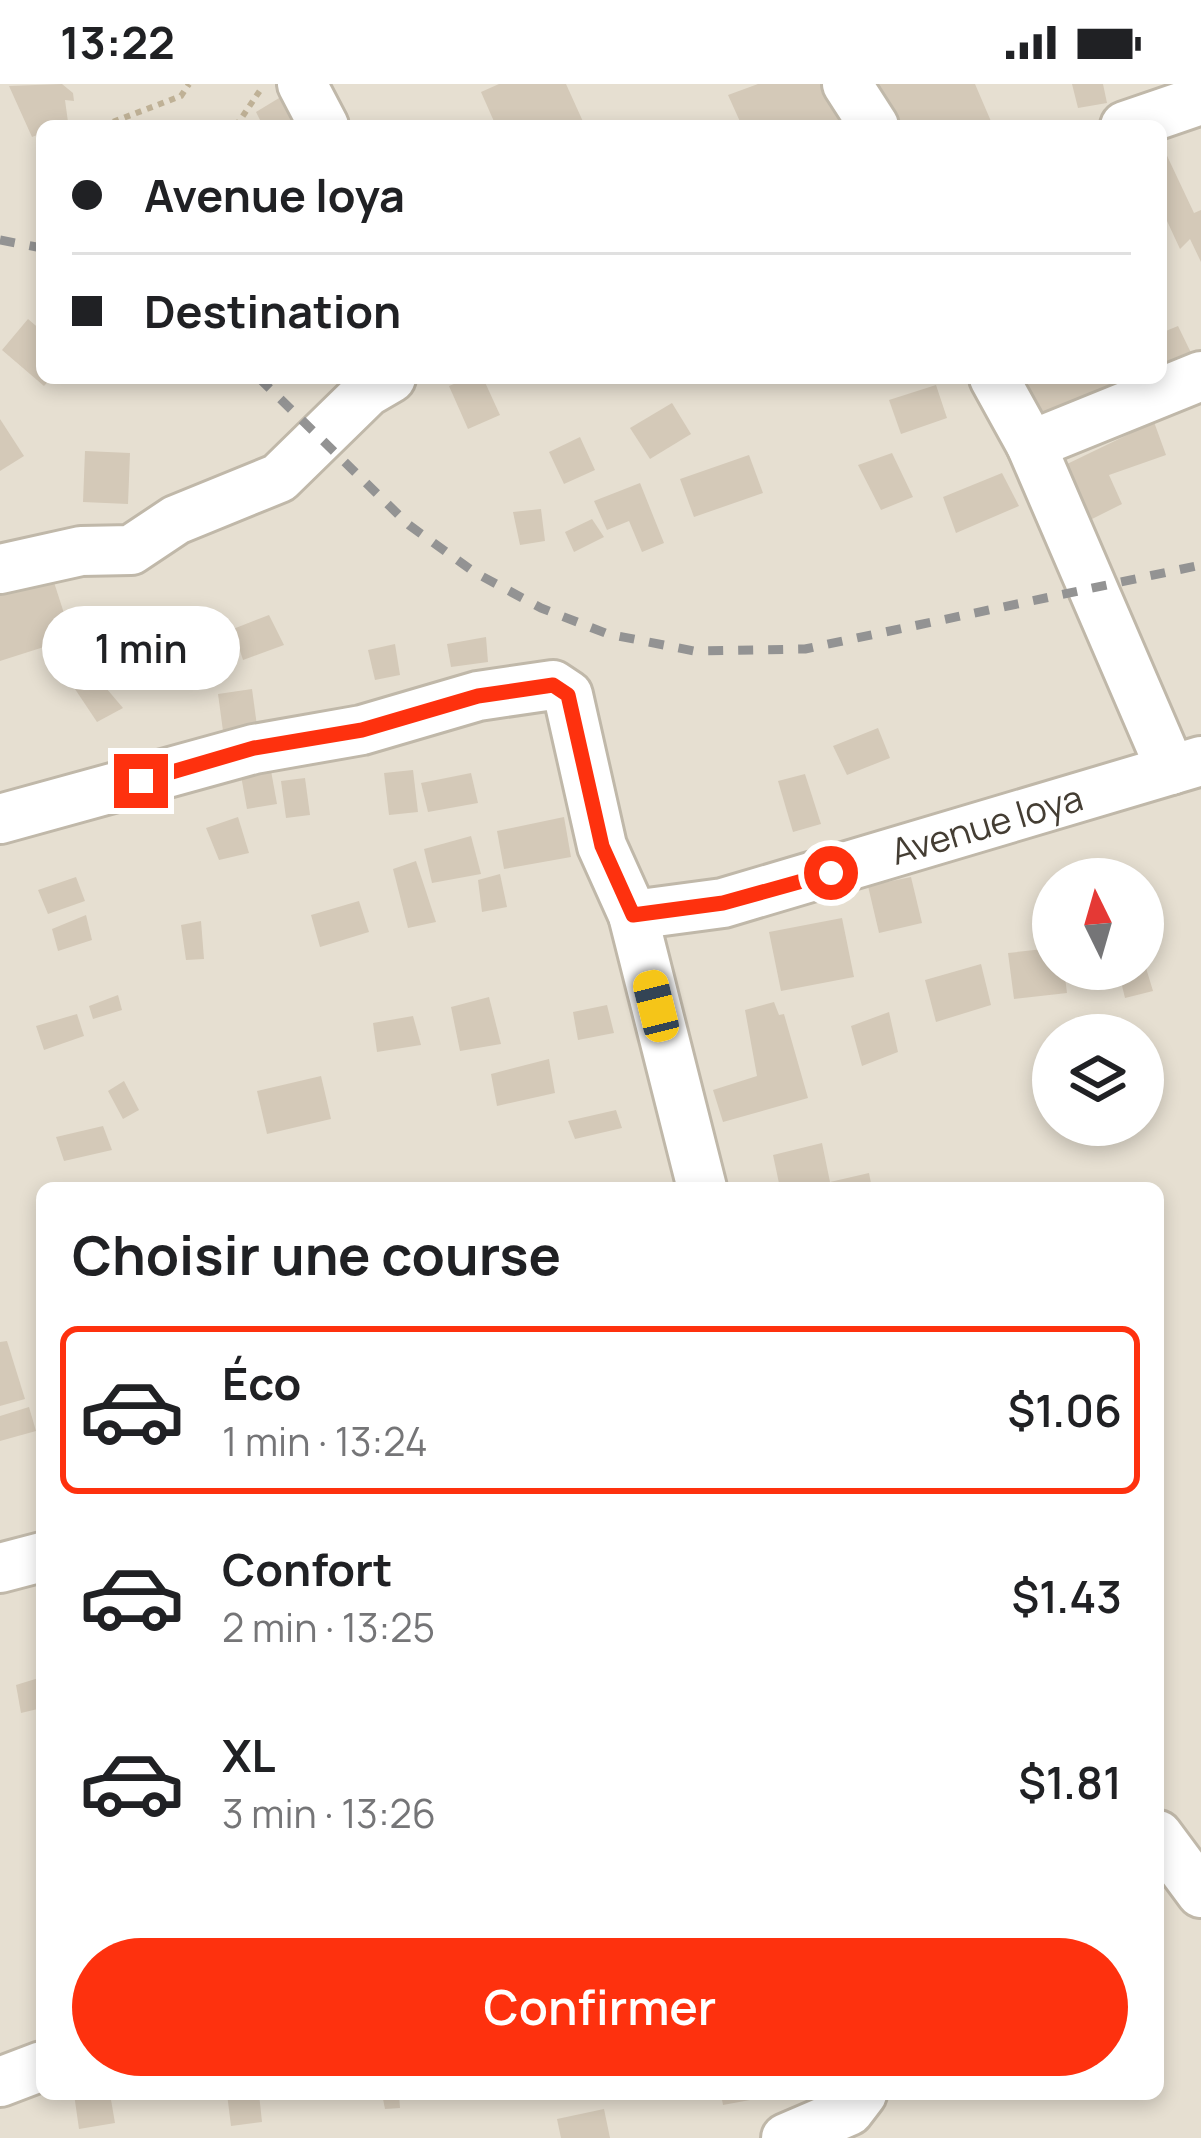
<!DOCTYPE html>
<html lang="fr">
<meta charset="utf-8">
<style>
:root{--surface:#fff;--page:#f2f2f2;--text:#202124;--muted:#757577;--line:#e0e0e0;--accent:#fe310e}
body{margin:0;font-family:Manrope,sans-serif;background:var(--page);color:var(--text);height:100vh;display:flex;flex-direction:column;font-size:45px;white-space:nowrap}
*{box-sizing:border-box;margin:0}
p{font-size:39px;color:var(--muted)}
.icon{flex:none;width:66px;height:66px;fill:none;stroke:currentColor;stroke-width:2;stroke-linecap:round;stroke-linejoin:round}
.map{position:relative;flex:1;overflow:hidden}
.details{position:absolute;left:36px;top:1098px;width:1128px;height:918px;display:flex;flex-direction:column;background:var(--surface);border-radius:18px;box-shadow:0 6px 18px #0003}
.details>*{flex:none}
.top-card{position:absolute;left:36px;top:36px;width:1131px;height:264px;border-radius:18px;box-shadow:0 6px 18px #0003;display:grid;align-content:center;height:264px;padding:0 36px;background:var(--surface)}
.needle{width:78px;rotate:355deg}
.fabs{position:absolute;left:1032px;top:774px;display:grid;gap:24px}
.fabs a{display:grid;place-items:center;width:132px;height:132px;border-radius:50%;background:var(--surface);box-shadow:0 6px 18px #0003;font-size:60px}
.end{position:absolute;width:54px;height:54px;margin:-27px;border:15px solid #fe310e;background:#fff;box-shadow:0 0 0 6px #fff}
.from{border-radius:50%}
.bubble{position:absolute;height:84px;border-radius:42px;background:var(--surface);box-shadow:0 6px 18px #0003;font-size:39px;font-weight:600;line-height:84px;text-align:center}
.car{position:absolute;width:36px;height:72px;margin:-36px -18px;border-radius:15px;box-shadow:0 0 9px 3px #0007;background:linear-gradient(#f5c518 24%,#345 0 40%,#f5c518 0 76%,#345 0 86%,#f5c518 0)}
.top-card b{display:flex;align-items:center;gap:42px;height:114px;font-size:45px}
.top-card b+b{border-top:3px solid var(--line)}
.top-card i{width:30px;height:30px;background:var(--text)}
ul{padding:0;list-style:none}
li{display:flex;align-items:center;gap:36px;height:168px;margin:0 24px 18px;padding:0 12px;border:6px solid transparent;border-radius:18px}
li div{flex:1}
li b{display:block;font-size:45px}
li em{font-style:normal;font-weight:600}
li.current{border-color:var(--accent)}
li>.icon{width:108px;height:108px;stroke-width:1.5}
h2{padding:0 36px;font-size:54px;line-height:144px}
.cta{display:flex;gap:24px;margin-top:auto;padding:24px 36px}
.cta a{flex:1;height:138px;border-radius:72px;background:var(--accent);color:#fff;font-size:48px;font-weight:600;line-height:138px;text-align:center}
.status{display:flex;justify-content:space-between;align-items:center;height:84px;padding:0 60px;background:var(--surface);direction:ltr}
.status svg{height:33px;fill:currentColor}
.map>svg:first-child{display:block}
.residential{fill:#e6dfd1;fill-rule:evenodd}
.building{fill:#d4c9b8}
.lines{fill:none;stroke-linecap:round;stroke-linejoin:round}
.minor-casing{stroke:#c0b8a9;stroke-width:54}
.path{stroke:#bfb196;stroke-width:6;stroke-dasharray:6 6;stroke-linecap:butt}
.minor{stroke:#fff;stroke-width:48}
.rail{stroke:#939393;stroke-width:9;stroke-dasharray:15 15;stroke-linecap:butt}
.route{stroke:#fe310e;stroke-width:15}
.labels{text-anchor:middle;stroke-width:10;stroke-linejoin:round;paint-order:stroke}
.street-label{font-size:36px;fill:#443d33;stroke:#fff}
</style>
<div class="status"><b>13:22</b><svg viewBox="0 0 49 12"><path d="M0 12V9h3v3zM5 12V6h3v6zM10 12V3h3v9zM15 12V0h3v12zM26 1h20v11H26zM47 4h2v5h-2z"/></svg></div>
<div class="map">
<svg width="1201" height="2054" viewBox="0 0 1201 2054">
<rect width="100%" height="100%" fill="#f2ede3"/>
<path class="residential" d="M0,0H1201V2054H0ZM42,42H1161V294H42ZM1053,795H1143V885H1053ZM1053,951H1143V1041H1053ZM42,1104H1158V2010H42Z"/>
<g class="building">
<polygon points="62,0 73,9 74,17 65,16 68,38 42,42 42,49 32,53 9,2"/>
<polygon points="499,0 566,0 585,42 496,42 481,8"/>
<polygon points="758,0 833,0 860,42 798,42 795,36 742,42 728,11"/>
<polygon points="875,0 975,0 993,42 894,42"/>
<polygon points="1072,0 1103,0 1107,19 1078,24"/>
<polygon points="289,8 307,42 263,42 256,28"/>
<polygon points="1161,59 1194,129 1201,126 1201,178 1190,155 1180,165 1161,124"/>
<polygon points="28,235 42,247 42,294 51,294 44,302 2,266"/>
<polygon points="1178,242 1195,277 1161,294 1161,249"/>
<polygon points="468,294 483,294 500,331 468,345 449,302"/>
<polygon points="1026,294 1115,294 1118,298 1044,341"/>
<polygon points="936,301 947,334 901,350 889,316"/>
<polygon points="672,319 691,350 650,375 630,344"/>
<polygon points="0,335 24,372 0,387"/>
<polygon points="1154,338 1166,371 1109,391 1122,420 1088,437 1065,381"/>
<polygon points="580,353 595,386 564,400 549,368"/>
<polygon points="85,367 130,369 128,420 83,418"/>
<polygon points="892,369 913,413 881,426 858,381"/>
<polygon points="749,371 763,409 694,433 680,395"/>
<polygon points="1002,389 1019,422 956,449 943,413"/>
<polygon points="640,399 664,459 642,468 629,437 607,446 594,417"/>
<polygon points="541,425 545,457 520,461 513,428"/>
<polygon points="592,435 604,453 574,468 565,448"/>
<polygon points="51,489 72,554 0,577 0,505"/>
<polygon points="269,531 284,561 243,576 233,545"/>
<polygon points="486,553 488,578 451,583 447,560"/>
<polygon points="395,560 400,591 375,596 368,566"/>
<polygon points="95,591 123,624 97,638 75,605"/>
<polygon points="252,605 257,642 223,647 218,610"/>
<polygon points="878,644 890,674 847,691 833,662"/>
<polygon points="268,670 277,720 247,725 238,675"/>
<polygon points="413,686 418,728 389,731 384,689"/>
<polygon points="471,689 478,719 428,728 421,699"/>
<polygon points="805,690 821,740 793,748 778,697"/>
<polygon points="305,694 310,731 286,734 281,697"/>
<polygon points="238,733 249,769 219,776 206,744"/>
<polygon points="564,733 571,773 504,785 497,747"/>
<polygon points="471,752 481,790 432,799 424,765"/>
<polygon points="416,777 436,838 408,844 393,785"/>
<polygon points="500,790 507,823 482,828 478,796"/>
<polygon points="76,793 85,817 48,830 38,806"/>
<polygon points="911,793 922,839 879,849 868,802"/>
<polygon points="359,817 369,848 320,863 311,831"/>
<polygon points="86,831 92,856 58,867 52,845"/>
<polygon points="842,834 854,893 781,907 769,848"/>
<polygon points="201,837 204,875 186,876 181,841"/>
<polygon points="1053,864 1053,885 1064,885 1067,909 1014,915 1008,869"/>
<polygon points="1143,874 1153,907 1125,914 1118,885 1143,885"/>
<polygon points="981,880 991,921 936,938 925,896"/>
<polygon points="118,911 122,926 93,935 89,922"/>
<polygon points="489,913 501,960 460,967 451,923"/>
<polygon points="774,918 779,931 784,930 808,1014 723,1038 713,1006 757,992 745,926"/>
<polygon points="607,921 614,949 578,956 573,928"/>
<polygon points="889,928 898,968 862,982 851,942"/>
<polygon points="77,930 84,952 44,966 36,942"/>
<polygon points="413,932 421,961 377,968 373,939"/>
<polygon points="549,975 555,1009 497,1022 491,990"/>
<polygon points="321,992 331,1035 267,1050 257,1007"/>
<polygon points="124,997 139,1026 123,1035 108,1007"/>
<polygon points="616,1026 622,1044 575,1055 568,1037"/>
<polygon points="103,1042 112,1066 64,1077 56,1053"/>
<polygon points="822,1059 830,1098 869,1089 872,1104 780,1104 773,1071"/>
<polygon points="7,1257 25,1315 0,1322 0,1258"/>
<polygon points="29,1323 36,1347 0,1357 0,1332"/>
<polygon points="42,1593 42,1624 21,1629 16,1601"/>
<polygon points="74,2010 110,2010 115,2039 79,2045"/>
<polygon points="227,2010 259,2010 262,2038 231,2042"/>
<polygon points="382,2010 399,2010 400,2024 385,2025"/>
<polygon points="721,2010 748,2010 750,2016 723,2021"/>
<polygon points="604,2025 610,2054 561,2054 557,2035"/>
</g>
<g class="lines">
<g class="minor-casing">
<g id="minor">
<polyline points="302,0 324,42"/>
<polyline points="847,0 874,42"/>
<polyline points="1125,42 1201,16"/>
<polyline points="994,294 1031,361 1171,686"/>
<polyline points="1031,361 1201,292"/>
<polyline points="0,485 81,467 131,466 176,436 279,394 367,308 391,294"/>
<polyline points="0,735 254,665 362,646 478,612 553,601 568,611 602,762 633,831 702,1104"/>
<path id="s1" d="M633,831L723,819L1201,677"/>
<polyline points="0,1484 42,1473"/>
<polyline points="1158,1751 1201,1809"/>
<polyline points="0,1998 42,1982"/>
<polyline points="786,2054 849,2027 862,2010"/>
</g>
</g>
<g class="path">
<polyline points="102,42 181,12 189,0"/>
<polyline points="236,42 261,5"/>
</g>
<use href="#minor" class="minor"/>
<g class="rail">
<polyline points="0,156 42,164"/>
<polyline points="259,294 409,441 474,488 541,524 608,550 694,567 805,565 1201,481"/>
</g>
</g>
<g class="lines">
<polyline class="route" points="141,697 254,664 362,646 478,612 553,601 568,611 602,762 633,831 723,819 831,789"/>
</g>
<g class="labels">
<g class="street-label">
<text dy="13" stroke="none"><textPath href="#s1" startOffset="366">Avenue loya</textPath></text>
</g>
</g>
</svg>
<div class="fabs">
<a><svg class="needle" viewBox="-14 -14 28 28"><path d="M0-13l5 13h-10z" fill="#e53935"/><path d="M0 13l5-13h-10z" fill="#757577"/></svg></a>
<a><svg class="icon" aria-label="layers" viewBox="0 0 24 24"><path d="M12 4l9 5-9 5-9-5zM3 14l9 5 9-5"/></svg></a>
</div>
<i class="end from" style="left:831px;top:789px"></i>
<i class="end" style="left:141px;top:697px"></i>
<div class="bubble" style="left:42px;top:522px;width:198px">1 min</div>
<i class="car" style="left:656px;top:922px;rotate:346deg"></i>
<div class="top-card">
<b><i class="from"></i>Avenue loya</b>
<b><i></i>Destination</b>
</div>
<section class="details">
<h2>Choisir une course</h2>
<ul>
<li class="current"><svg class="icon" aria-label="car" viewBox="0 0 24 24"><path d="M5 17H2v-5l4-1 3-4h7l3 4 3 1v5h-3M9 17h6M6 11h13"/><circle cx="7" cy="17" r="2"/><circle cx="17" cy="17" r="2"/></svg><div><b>Éco</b><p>1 min · 13:24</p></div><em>$1.06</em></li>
<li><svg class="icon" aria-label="car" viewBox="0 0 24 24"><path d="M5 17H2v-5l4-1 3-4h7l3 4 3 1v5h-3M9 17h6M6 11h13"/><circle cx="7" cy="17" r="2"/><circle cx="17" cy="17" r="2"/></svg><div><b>Confort</b><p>2 min · 13:25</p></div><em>$1.43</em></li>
<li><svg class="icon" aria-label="car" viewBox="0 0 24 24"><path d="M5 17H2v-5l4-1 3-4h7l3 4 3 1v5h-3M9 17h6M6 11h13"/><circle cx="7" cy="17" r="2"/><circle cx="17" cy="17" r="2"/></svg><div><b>XL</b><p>3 min · 13:26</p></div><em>$1.81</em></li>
</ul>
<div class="cta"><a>Confirmer</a></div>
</section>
</div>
